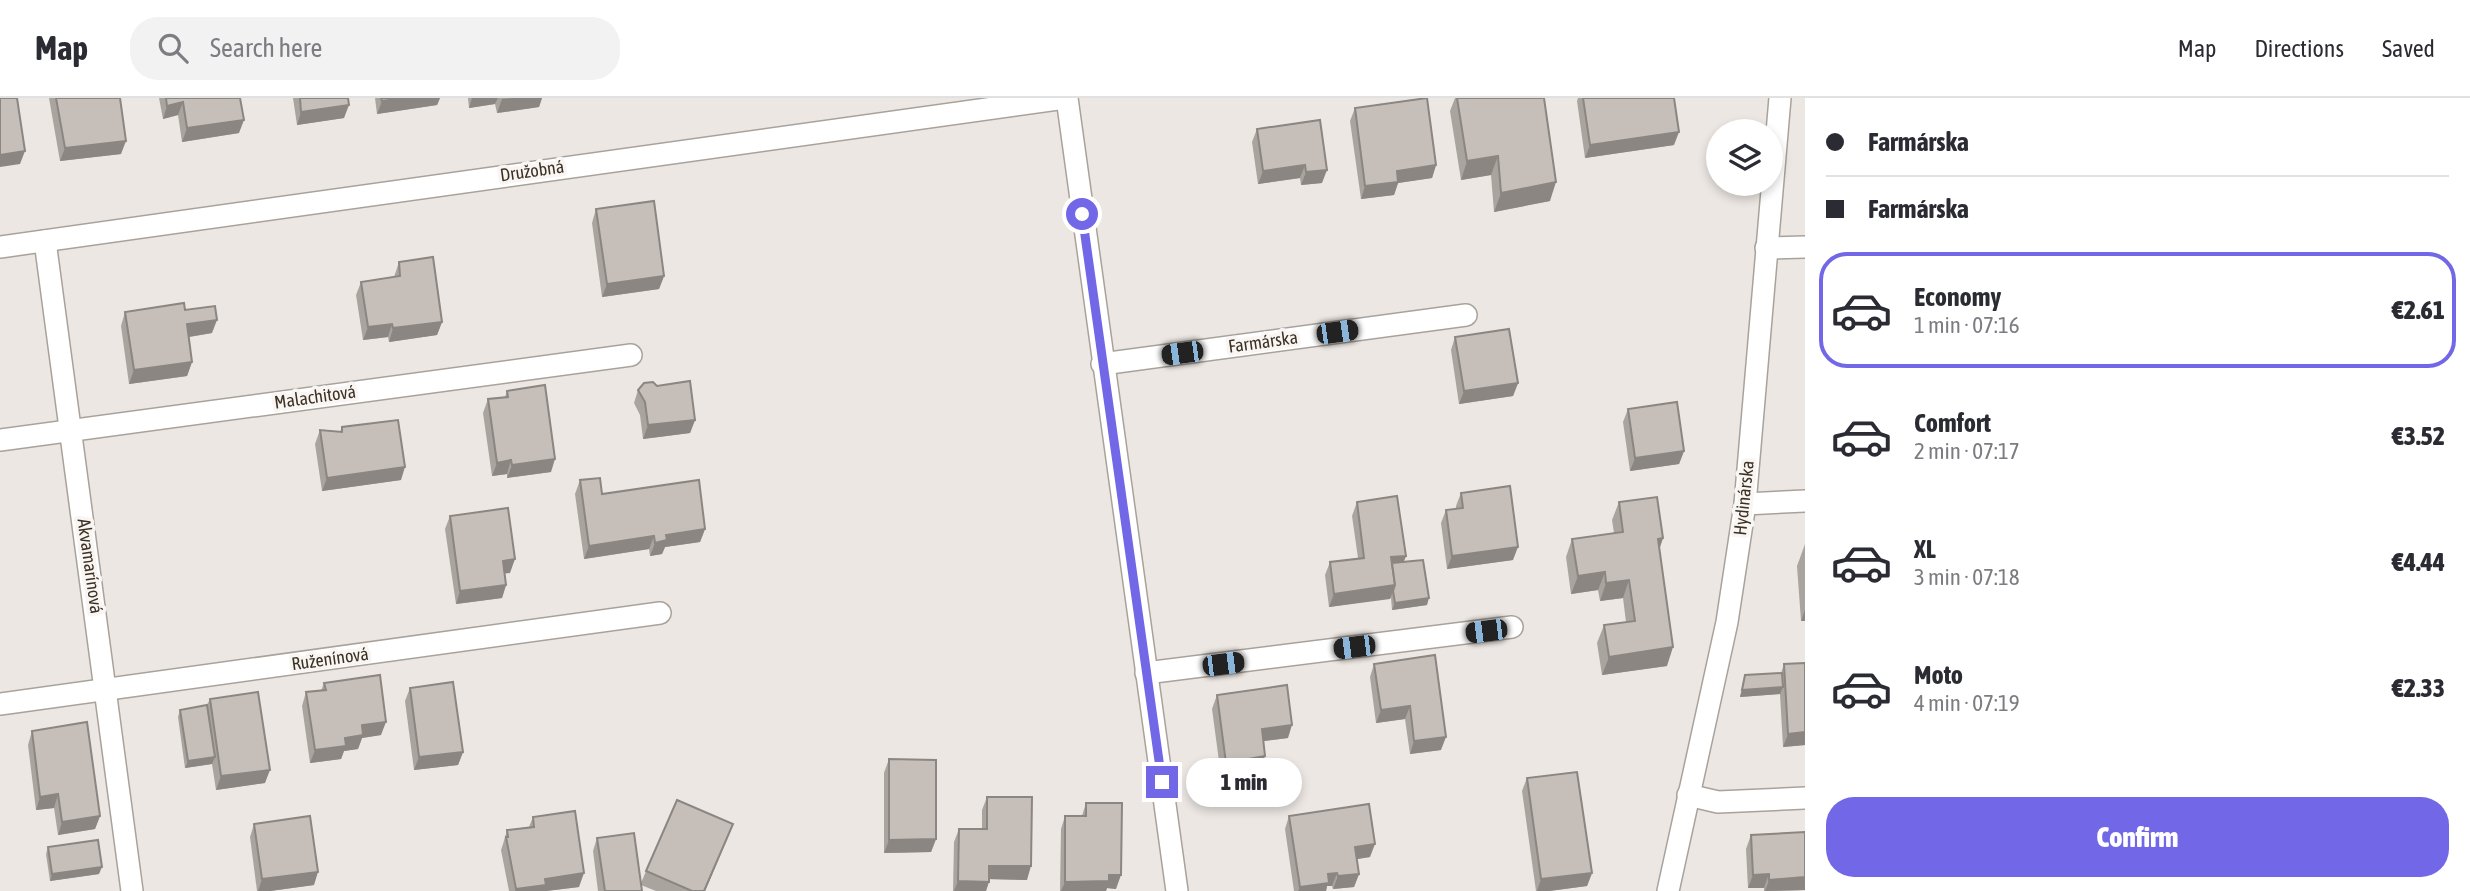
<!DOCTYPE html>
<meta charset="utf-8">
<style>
:root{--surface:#fff;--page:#f2f2f3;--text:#2b2b33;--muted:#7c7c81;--line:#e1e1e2;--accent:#7267e6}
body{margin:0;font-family:"Asap Condensed",sans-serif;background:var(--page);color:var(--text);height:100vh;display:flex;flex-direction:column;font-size:26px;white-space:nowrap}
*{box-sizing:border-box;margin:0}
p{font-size:23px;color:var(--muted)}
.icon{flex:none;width:38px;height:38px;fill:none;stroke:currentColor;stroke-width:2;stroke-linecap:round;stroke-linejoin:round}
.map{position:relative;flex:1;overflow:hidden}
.side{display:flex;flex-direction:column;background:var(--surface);width:665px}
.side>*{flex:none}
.guide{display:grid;align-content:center;height:154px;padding:0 21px;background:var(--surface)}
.controls{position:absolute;left:1706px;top:21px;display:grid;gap:14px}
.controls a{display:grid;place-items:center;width:77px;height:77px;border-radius:50%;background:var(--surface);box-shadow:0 4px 10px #0003;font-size:35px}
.end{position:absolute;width:32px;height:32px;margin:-16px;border:9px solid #7267e6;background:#fff;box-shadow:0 0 0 4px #fff}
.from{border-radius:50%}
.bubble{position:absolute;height:49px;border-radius:24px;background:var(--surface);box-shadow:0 4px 10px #0003;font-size:23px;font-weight:800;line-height:49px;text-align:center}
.car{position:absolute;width:21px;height:42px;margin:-21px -10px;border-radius:9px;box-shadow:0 0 5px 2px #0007;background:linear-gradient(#222 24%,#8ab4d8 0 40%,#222 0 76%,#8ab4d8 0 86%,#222 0)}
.guide b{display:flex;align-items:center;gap:24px;height:66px;font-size:26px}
.guide b+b{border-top:2px solid var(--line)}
.guide i{width:18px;height:18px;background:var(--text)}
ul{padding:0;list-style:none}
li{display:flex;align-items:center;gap:21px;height:116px;margin:0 14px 10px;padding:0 7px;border:4px solid transparent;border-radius:28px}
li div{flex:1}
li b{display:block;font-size:26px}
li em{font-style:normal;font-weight:800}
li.current{border-color:var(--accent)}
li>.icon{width:63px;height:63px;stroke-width:1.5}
.primary-button{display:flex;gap:14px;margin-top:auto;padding:14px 21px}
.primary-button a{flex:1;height:80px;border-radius:28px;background:var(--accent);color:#fff;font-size:28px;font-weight:800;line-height:80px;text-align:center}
header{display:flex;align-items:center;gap:42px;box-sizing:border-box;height:98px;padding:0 35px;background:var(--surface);border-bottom:2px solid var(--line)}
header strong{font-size:33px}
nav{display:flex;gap:38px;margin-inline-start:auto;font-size:24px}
.search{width:490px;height:63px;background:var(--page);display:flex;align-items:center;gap:18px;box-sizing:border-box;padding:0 24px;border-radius:28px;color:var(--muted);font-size:26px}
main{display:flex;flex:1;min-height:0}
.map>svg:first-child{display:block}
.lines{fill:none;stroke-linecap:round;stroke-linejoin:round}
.minor-casing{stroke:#a9a29a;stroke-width:24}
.minor{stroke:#fff;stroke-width:21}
.wall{fill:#aaa49f}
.shaded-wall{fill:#8b8682}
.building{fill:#c6bfb9;stroke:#8b8682;stroke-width:2}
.route{stroke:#7267e6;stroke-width:9}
.labels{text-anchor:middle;stroke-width:7;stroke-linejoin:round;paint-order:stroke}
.street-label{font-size:18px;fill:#3c3224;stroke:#f8f5f3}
</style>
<header>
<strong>Map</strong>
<div class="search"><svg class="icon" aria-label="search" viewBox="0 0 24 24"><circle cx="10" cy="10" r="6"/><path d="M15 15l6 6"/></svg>Search here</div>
<nav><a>Map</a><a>Directions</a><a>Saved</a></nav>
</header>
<main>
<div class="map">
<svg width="1805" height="793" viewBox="0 0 1805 793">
<rect width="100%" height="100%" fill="#ece7e3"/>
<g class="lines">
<g class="minor-casing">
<g id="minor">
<polyline points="1067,0 1177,793"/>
<polyline points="45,143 132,793"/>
<polyline points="0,149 1065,0"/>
<polyline points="1766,150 1805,149"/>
<polyline points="1102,266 1466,217"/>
<polyline points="0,342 631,257"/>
<polyline points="1745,406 1805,403"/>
<polyline points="1146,575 1512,529"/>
<polyline points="0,606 660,515"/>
<polyline points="1688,697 1718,704 1805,700"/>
<polyline points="1668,793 1727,524 1745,406 1780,0"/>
</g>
</g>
<use href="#minor" class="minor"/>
</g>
<g class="wall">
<polygon points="49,0 120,0 121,56 60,63"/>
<polygon points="159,0 240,0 239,35 182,44 178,17 163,21"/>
<polygon points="293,0 348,0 344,20 297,27"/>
<polygon points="375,0 440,0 437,7 377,16"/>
<polygon points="468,0 542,0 539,9 497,15 495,6 469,10"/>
<polygon points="1455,0 1544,0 1550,103 1494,114 1491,77 1461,82 1450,13"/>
<polygon points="1578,0 1674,0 1674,47 1585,60 1577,3"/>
<polygon points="1355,10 1436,67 1432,80 1398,85 1394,97 1361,101 1350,23"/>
<polygon points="1320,22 1322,85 1301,87 1300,80 1258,86 1252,44 1257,31"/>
<polygon points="596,111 664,178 659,191 602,199 592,125"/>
<polygon points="399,164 442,224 437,237 389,244 388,239 363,242 356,197 361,184 394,179"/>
<polygon points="185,212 212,235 189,239 192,264 187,278 129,286 121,228 125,214"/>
<polygon points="1455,239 1518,285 1513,298 1459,306 1451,252"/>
<polygon points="638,292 695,322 690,335 643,341 640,317 634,305"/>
<polygon points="507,293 551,374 507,380 507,376 492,378 483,315 488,301 505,299"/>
<polygon points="1628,311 1684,353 1679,366 1630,373 1623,324"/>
<polygon points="342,329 401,382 322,393 315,346 320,332 340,334"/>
<polygon points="580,382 602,396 705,431 700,444 665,449 662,456 650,458 649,451 584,461 575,396"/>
<polygon points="1461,395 1513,462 1447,471 1441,425 1446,412 1456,411 1456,408"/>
<polygon points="1357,404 1406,458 1403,464 1427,507 1392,512 1391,500 1329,509 1325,477 1330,464 1358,460 1352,418"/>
<polygon points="1619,404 1663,440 1659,452 1667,568 1602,577 1597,545 1604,527 1626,524 1623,500 1600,503 1598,492 1571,496 1566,459 1572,441 1614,435 1612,422"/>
<polygon points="450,418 510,475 505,475 506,487 502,500 456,506 445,431"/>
<polygon points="1805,446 1805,523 1801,523 1797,468"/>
<polygon points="1435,557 1441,652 1410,656 1405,621 1376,625 1370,579 1374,566"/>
<polygon points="1805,565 1805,647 1783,649 1780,596 1740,599 1743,584 1745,577 1781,575 1784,566"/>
<polygon points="324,585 381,637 362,640 358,651 344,653 341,661 310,665 302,608 306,594 321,593"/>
<polygon points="410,590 463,654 458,667 414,672 405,603"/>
<polygon points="1217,597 1288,640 1263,643 1260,672 1221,678 1212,611"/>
<polygon points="210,601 265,685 216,692 212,666 185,670 178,619 180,612 207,607"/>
<polygon points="32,633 100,718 95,731 58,737 54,710 36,712 28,647"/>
<polygon points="889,661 936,741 931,754 884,755 884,675"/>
<polygon points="1527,680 1592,775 1587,788 1549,793 1536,793 1522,693"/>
<polygon points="987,699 1027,782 989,781 986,793 953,793 954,744 959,731 982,731 982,712"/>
<polygon points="1086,705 1116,791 1107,790 1106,793 1060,793 1061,731 1065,718 1082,718"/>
<polygon points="1289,718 1370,759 1357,761 1359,776 1354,789 1333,791 1332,788 1327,788 1326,793 1294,793 1285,731"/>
<polygon points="533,719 579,789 546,793 509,793 501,752 503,746 507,732 529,729"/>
<polygon points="254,726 314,787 270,793 257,793 250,739"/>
<polygon points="1805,734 1805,792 1764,793 1764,790 1748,790 1746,751 1751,737"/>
<polygon points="728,739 705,793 656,793 641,787 642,793 598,793 593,753 597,740 641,785 646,773"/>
<polygon points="48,749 99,776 50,783 46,756"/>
</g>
<g class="shaded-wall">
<polygon points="402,0 440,0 437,7 377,16 382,3"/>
<polygon points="472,0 498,0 495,6 469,10"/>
<polygon points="512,0 542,0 539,9 497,15 502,1"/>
<polygon points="183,4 178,17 163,21 167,8"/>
<polygon points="349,7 344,20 297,27 301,14"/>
<polygon points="244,22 239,35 182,44 187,30"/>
<polygon points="1679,34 1674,47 1585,60 1590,47"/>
<polygon points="126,43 121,56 60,63 65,50"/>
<polygon points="25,53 20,66 0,69 0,57"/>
<polygon points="1498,58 1491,77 1461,82 1467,63"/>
<polygon points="1305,67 1300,80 1258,86 1263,73"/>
<polygon points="1436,67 1432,80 1398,85 1394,97 1361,101 1365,88 1397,73"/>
<polygon points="1327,72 1322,85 1301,87 1306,74"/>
<polygon points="1556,84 1550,103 1494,114 1501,95"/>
<polygon points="664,178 659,191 602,199 607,186"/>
<polygon points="217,222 212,235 182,240 187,226"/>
<polygon points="442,224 437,237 389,244 393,230"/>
<polygon points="392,226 388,239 363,242 368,229"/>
<polygon points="192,264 187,278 129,286 134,272"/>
<polygon points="1518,285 1513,298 1459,306 1464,293"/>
<polygon points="695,322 690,335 643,341 648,327"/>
<polygon points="1684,353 1679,366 1630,373 1635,360"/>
<polygon points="555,361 551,374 507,380 512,367"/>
<polygon points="511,362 507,376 492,378 497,365"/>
<polygon points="405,369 401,382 322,393 327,380"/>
<polygon points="705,431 700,444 665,449 662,456 650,458 655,445 666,437"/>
<polygon points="654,438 649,451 584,461 589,448"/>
<polygon points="1663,440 1657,458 1658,441"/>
<polygon points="1518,449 1513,462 1447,471 1452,458"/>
<polygon points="1406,458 1401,471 1390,472 1391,459"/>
<polygon points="515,461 510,475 499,476 503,463"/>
<polygon points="1605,474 1598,492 1571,496 1578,478"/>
<polygon points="1629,482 1623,500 1600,503 1606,485"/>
<polygon points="506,487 502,500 456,506 460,493"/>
<polygon points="1395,487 1390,501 1329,509 1334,496"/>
<polygon points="1429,500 1427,507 1392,512 1395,505"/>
<polygon points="1805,512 1805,523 1801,523"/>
<polygon points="1673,549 1667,568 1602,577 1609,559"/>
<polygon points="1783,589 1780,596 1740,599 1742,592"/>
<polygon points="1410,608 1405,621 1376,625 1381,612"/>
<polygon points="386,624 381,637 362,640 358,651 344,653 341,661 310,665 315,652 345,640 362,627"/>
<polygon points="1292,627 1288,640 1257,644 1262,631"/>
<polygon points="1805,634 1805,647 1783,649 1788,636"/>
<polygon points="1446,639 1441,652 1410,656 1414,643"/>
<polygon points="463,654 458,667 414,672 419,659"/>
<polygon points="1265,658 1260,672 1221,678 1226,665"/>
<polygon points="215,659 212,666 185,670 188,663"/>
<polygon points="270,672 265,685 216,692 221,678"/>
<polygon points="58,696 54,710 36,712 40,699"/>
<polygon points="100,718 95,731 58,737 62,724"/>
<polygon points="733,726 705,793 704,793"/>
<polygon points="936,741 931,754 884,755 889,742"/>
<polygon points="1375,746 1370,759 1351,762 1355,749"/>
<polygon points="989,768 1031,768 1027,782 985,781"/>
<polygon points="102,769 99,776 50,783 52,776"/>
<polygon points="318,774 314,787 270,793 258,793 262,781"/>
<polygon points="584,775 579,789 546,793 515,793 516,791 545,781"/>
<polygon points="1337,775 1332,788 1327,788 1326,793 1298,793 1300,789 1328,776"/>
<polygon points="1592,775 1587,788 1549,793 1537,793 1541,781"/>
<polygon points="1359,776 1354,789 1333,791 1338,778"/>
<polygon points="1769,776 1764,790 1748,790 1753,777"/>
<polygon points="1109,777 1121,777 1116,791 1107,790 1106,793 1061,793 1065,784"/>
<polygon points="1805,779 1805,792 1765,793 1769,782"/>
<polygon points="958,783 989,784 986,793 954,793"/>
</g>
<g class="building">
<polygon points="0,0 17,0 25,53 0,57"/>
<polygon points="56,0 120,0 126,43 65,50"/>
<polygon points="166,0 240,0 244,22 187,30 183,4 167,8"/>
<polygon points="300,0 348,0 349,7 301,14"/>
<polygon points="381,0 402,0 382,3"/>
<polygon points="1427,0 1436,67 1397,73 1398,84 1365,88 1355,10"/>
<polygon points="1457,0 1544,0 1556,84 1501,95 1498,58 1467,63"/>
<polygon points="1583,0 1674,0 1679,34 1590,47"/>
<polygon points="1320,22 1327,72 1306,74 1305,67 1263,73 1257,31"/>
<polygon points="654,103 664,178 607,186 596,111"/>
<polygon points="433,159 442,224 393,230 392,226 368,229 361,184 400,178 399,164"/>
<polygon points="184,205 185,212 215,208 217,222 187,226 192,264 134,272 125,214"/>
<polygon points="1509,231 1518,285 1464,293 1455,239"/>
<polygon points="690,283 695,322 648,327 645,304 638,292 644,285 653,284 657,288"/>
<polygon points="545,287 555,361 512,367 511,362 497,365 488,301 508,299 507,293"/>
<polygon points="1677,304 1684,353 1635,360 1628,311"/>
<polygon points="398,322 405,369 327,380 320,332 342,334 342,329"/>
<polygon points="600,380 602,396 699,382 705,431 666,437 667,442 655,445 654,438 589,448 580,382"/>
<polygon points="1510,388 1518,449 1452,458 1446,412 1463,410 1461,395"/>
<polygon points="1397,398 1406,458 1391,459 1395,487 1334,496 1330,464 1364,460 1357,404"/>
<polygon points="1657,399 1663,440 1658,441 1673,549 1609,559 1604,527 1635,523 1629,482 1606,485 1605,474 1578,478 1572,441 1623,434 1619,404"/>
<polygon points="508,410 515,461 503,463 506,487 460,493 450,418"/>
<polygon points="1423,462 1429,500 1395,505 1393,493 1395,487 1392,465"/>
<polygon points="1435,557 1446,639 1414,643 1410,608 1381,612 1374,566"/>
<polygon points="1805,565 1805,634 1788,636 1784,566"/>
<polygon points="1782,575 1783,589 1742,592 1745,577"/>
<polygon points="380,577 386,624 362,627 363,637 345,640 346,648 315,652 306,594 326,592 324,585"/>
<polygon points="453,584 463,654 419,659 410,590"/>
<polygon points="1287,587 1292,627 1262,631 1265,658 1226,665 1217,597"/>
<polygon points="258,594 270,672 221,678 210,601"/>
<polygon points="207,607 215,659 188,663 180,612"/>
<polygon points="87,624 100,718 62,724 58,696 40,699 32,633"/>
<polygon points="889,661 936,662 936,741 889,742"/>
<polygon points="1577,674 1592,775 1541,781 1527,680"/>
<polygon points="987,699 1032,699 1031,768 989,768 989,784 958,783 959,731 987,731"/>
<polygon points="677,702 733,726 704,793 692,793 646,773"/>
<polygon points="1086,705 1122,705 1121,777 1109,777 1109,783 1065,784 1065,718 1086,718"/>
<polygon points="1369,706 1375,746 1355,749 1359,776 1338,778 1337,775 1328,776 1329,785 1300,789 1289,718"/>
<polygon points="575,713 584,775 545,781 546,787 516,791 506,739 508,739 507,732 534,729 533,719"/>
<polygon points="310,718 318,774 262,781 254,726"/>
<polygon points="1805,734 1805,779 1769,782 1769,776 1753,777 1751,737"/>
<polygon points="634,735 642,793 605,793 597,740"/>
<polygon points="98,742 102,769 52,776 48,749"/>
</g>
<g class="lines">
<polyline class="route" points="1082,116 1162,684"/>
</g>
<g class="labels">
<g class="street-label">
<text transform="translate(532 73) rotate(-8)" y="6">Družobná</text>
<text transform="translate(1263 244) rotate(-8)" y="6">Farmárska</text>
<text transform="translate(315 299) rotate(-8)" y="6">Malachitová</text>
<text transform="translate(1744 400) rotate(-84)" y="6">Hydinárska</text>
<text transform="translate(90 468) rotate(82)" y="6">Akvamarínová</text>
<text transform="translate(330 561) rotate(-8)" y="6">Ruženínová</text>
</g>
</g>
</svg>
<div class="controls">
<a><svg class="icon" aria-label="layers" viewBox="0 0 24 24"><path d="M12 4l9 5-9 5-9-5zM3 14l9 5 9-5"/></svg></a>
</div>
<i class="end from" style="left:1082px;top:116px"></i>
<i class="end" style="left:1162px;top:684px"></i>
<div class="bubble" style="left:1186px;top:660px;width:116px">1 min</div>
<i class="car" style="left:1337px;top:234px;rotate:82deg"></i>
<i class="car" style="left:1182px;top:255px;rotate:262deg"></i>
<i class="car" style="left:1486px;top:533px;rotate:263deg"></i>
<i class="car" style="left:1354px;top:549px;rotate:263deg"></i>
<i class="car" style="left:1223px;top:566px;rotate:83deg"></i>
</div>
<section class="side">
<div class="guide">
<b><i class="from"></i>Farmárska</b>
<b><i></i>Farmárska</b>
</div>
<ul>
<li class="current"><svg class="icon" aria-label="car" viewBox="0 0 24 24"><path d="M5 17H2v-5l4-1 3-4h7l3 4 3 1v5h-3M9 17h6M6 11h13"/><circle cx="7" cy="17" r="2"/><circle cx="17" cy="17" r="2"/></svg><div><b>Economy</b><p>1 min · 07:16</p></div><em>€2.61</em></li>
<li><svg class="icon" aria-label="car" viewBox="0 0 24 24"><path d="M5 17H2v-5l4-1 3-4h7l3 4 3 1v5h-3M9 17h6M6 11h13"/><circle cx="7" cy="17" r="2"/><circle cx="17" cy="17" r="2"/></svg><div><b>Comfort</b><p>2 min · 07:17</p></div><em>€3.52</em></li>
<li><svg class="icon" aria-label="car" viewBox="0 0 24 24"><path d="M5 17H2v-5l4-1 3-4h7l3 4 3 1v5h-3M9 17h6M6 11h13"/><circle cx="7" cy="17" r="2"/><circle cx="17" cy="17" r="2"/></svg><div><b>XL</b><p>3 min · 07:18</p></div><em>€4.44</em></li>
<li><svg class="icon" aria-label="car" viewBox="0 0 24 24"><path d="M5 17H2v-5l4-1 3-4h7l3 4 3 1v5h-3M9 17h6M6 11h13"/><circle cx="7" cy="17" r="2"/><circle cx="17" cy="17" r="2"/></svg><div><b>Moto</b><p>4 min · 07:19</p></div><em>€2.33</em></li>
</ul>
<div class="primary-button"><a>Confirm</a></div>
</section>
</main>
